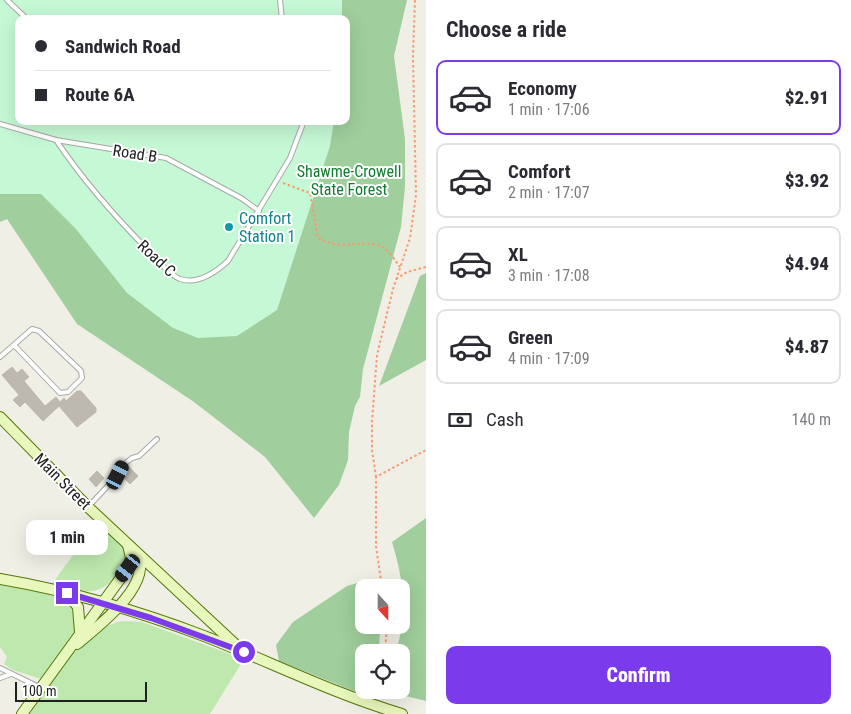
<!DOCTYPE html>
<meta charset="utf-8">
<style>
:root{--surface:#fff;--page:#f2f2f3;--text:#2b2b33;--muted:#7c7c81;--line:#e1e1e2;--accent:#7c3aed}
body{margin:0;font-family:"Roboto Condensed",sans-serif;background:var(--page);color:var(--text);height:100vh;display:flex;flex-direction:column;font-size:19px;white-space:nowrap}
*{box-sizing:border-box;margin:0}
p{font-size:16px;color:var(--muted)}
.icon{flex:none;width:28px;height:28px;fill:none;stroke:currentColor;stroke-width:2;stroke-linecap:round;stroke-linejoin:round}
.map{position:relative;flex:1;overflow:hidden}
.side{display:flex;flex-direction:column;background:var(--surface);width:425px}
.side>*{flex:none}
.guide{position:absolute;left:15px;top:15px;width:335px;height:110px;border-radius:10px;box-shadow:0 5px 20px #0002;display:grid;align-content:center;height:110px;padding:0 20px;background:var(--surface)}
.needle{width:32px;rotate:159deg}
.fabs{position:absolute;left:355px;top:579px;display:grid;gap:10px}
.fabs a{display:grid;place-items:center;width:55px;height:55px;border-radius:10px;background:var(--surface);box-shadow:0 5px 20px #0002;font-size:25px}
.scale{position:absolute;left:15px;bottom:12px;width:132px;box-sizing:border-box;padding-left:5px;border:2px solid #202020;border-top:0;font-size:14px;line-height:18px;white-space:nowrap;color:#202020;-webkit-text-stroke:4px #fff;paint-order:stroke}
.end{position:absolute;width:22px;height:22px;margin:-11px;border:6px solid #7c3aed;background:#fff;box-shadow:0 0 0 2px #fff}
.from{border-radius:50%}
.bubble{position:absolute;height:35px;border-radius:10px;background:var(--surface);box-shadow:0 5px 20px #0002;font-size:16px;font-weight:800;line-height:35px;text-align:center}
.car{position:absolute;width:15px;height:30px;margin:-15px -8px;border-radius:6px;box-shadow:0 0 4px 1px #0007;background:linear-gradient(#222 24%,#8ab4d8 0 40%,#222 0 76%,#8ab4d8 0 86%,#222 0)}
.guide b{display:flex;align-items:center;gap:18px;height:48px;font-size:19px}
.guide b+b{border-top:1px solid var(--line)}
.guide i{width:12px;height:12px;background:var(--text)}
ul{padding:0;list-style:none}
li{display:flex;align-items:center;gap:15px;height:75px;margin:0 10px 8px;padding:0 10px;border:2px solid var(--line);border-radius:10px}
li div{flex:1}
li b{display:block;font-size:19px}
li em{font-style:normal;font-weight:800}
li.current{border-color:var(--accent)}
li>.icon{width:45px;height:45px;stroke-width:1.5}
h2{padding:0 20px;font-size:22px;line-height:60px}
.pay{display:flex;align-items:center;gap:12px;height:55px;padding:0 20px;font-size:19px}
.pay p{margin-inline-start:auto}
.button{display:flex;gap:10px;margin-top:auto;padding:10px 20px}
.button a{flex:1;height:58px;border-radius:10px;background:var(--accent);color:#fff;font-size:20px;font-weight:800;line-height:58px;text-align:center}
main{display:flex;flex:1;min-height:0}
.map>svg:first-child{display:block}
.grass{fill:#bee8ae}
.forest{fill:#a0ce9c;fill-rule:evenodd}
.park{fill:#c5f8d4}
.building{fill:#bdb8b0;stroke:#c1b9a9}
.lines{fill:none;stroke-linecap:round;stroke-linejoin:round}
.lane-casing{stroke:#a7a7a7;stroke-width:6}
.secondary-casing{stroke:#537608;stroke-width:12}
.path{stroke:#f69b71;stroke-width:2;stroke-dasharray:2.5 2.5;stroke-linecap:butt}
.lane{stroke:#fff;stroke-width:4}
.secondary{stroke:#e8f8bc;stroke-width:10}
.route{stroke:#7c3aed;stroke-width:6}
.culture-dot{fill:#0f9aa8;stroke:#fff;stroke-width:2}
.labels{text-anchor:middle;stroke-width:4;stroke-linejoin:round;paint-order:stroke}
.street-label{font-size:16px;fill:#202020;stroke:#fff}
.park-label{font-size:16px;fill:#0f7d2f;stroke:#fff}
.culture-label{font-size:16px;fill:#0d838f;stroke:#fff;text-anchor:start}
</style>
<main>
<div class="map">
<svg width="426" height="714" viewBox="0 0 426 714">
<rect width="100%" height="100%" fill="#f0efe6"/>
<g class="grass">
<path d="M97,522L125,550C127,560 124,567 117,575C96,600 80,591 52,584Z"/>
<path d="M0,585C25,590 92,593 73,635C66,650 52,665 41,679L13,670L4,664L7,657L0,647Z"/>
<path d="M142,622L244,659L210,714H30C52,683 76,636 115,623C123,620 133,622 142,622Z"/>
</g>
<g class="forest">
<path d="M0,0H407L394,56L405,139V187L401,227L363,369L360,397L355,406L349,432L348,460L339,485L314,518L265,457L194,402L77,324L7,219L0,222ZM19,19H346V121H19Z"/>
<polygon points="426,273 426,360 379,386 420,276"/>
<path d="M426,518V701L385,691L401,690V652H396C408,611 404,583 392,542Z"/>
<polygon points="361,582 373,587 364,588 364,625 380,625 379,652 364,652 365,690 354,691 279,661 276,645 293,622 347,586"/>
</g>
<polygon class="park" points="0,0 342,0 342,19 19,19 19,121 334,121 330,146 277,310 237,336 198,338 173,328 127,293 76,229 41,194 0,194"/>
<g class="building">
<polygon points="12,367 17,373 22,369 29,377 24,381 45,406 56,397 60,402 64,398 66,401 77,391 81,391 96,408 96,412 77,427 59,406 43,421 25,402 20,407 13,400 19,395 2,375"/>
<polygon points="128,466 138,476 130,484 122,476"/>
<polygon points="97,471 104,478 96,487 89,479"/>
</g>
<g class="lines">
<g class="lane-casing">
<g id="lane">
<polyline points="7,0 27,19"/>
<polyline points="280,0 282,19"/>
<polyline points="0,124 56,140 166,158 241,198 259,211"/>
<path d="M56,140C84,182 116,218 152,254C159,262 170,275 180,279C198,285 216,272 228,261L290,158L304,121"/>
<polyline points="0,357 32,329 39,331 81,371 82,378 68,392 60,393 14,345"/>
<polyline points="88,507 118,475 123,465 132,458 139,456 157,439"/>
<polyline points="0,668 39,687"/>
<polyline points="0,678 11,674"/>
</g>
</g>
<g class="secondary-casing">
<g id="secondary">
<polyline points="0,417 88,507 238,647"/>
<path d="M0,579C70,591 138,611 204,636C271,662 334,694 402,714"/>
<polyline points="67,593 78,607 80,632"/>
<path d="M77,644C97,627 154,585 137,554"/>
<polyline points="22,714 128,568 131,558 128,545"/>
</g>
</g>
<g class="path">
<path d="M283,183L310,193L318,238C343,251 355,240 377,245C387,247 394,259 400,267"/>
<polyline points="396,279 407,272 426,267"/>
<polyline points="376,477 372,450 372,422 377,355 393,289 410,238 416,195 413,56 415,0"/>
<polyline points="382,588 376,546 376,477 426,450"/>
<polyline points="385,652 387,625"/>
</g>
<use href="#lane" class="lane"/>
<use href="#secondary" class="secondary"/>
</g>
<g class="lines">
<polyline class="route" points="67,593 151,618 244,652"/>
</g>
<circle class="culture-dot" cx="229" cy="227" r="5"/>
<g class="labels">
<g class="street-label">
<text transform="translate(135 153) rotate(9)" y="6">Road B</text>
<text transform="translate(157 258) rotate(43)" y="6">Road C</text>
<text transform="translate(63 481) rotate(45)" y="6">Main Street</text>
</g>
<g class="park-label">
<text x="349" y="177">Shawme-Crowell<tspan x="349" dy="18">State Forest</tspan></text>
</g>
<g class="culture-label">
<text x="239" y="224">Comfort<tspan x="239" dy="18">Station 1</tspan></text>
</g>
</g>
</svg>
<div class="fabs">
<a><svg class="needle" viewBox="-14 -14 28 28"><path d="M0-13l5 13h-10z" fill="#e53935"/><path d="M0 13l5-13h-10z" fill="#7c7c81"/></svg></a>
<a><svg class="icon" aria-label="locate" viewBox="0 0 24 24"><circle cx="12" cy="12" r="6"/><path d="M12 2v4M12 18v4M2 12h4M18 12h4"/></svg></a>
</div>
<div class="scale">100 m</div>
<i class="end from" style="left:244px;top:652px"></i>
<i class="end" style="left:67px;top:593px"></i>
<div class="bubble" style="left:26px;top:520px;width:82px">1 min</div>
<i class="car" style="left:118px;top:475px;rotate:27deg"></i>
<i class="car" style="left:128px;top:568px;rotate:217deg"></i>
<div class="guide">
<b><i class="from"></i>Sandwich Road</b>
<b><i></i>Route 6A</b>
</div>
</div>
<section class="side">
<h2>Choose a ride</h2>
<ul>
<li class="current"><svg class="icon" aria-label="car" viewBox="0 0 24 24"><path d="M5 17H2v-5l4-1 3-4h7l3 4 3 1v5h-3M9 17h6M6 11h13"/><circle cx="7" cy="17" r="2"/><circle cx="17" cy="17" r="2"/></svg><div><b>Economy</b><p>1 min · 17:06</p></div><em>$2.91</em></li>
<li><svg class="icon" aria-label="car" viewBox="0 0 24 24"><path d="M5 17H2v-5l4-1 3-4h7l3 4 3 1v5h-3M9 17h6M6 11h13"/><circle cx="7" cy="17" r="2"/><circle cx="17" cy="17" r="2"/></svg><div><b>Comfort</b><p>2 min · 17:07</p></div><em>$3.92</em></li>
<li><svg class="icon" aria-label="car" viewBox="0 0 24 24"><path d="M5 17H2v-5l4-1 3-4h7l3 4 3 1v5h-3M9 17h6M6 11h13"/><circle cx="7" cy="17" r="2"/><circle cx="17" cy="17" r="2"/></svg><div><b>XL</b><p>3 min · 17:08</p></div><em>$4.94</em></li>
<li><svg class="icon" aria-label="car" viewBox="0 0 24 24"><path d="M5 17H2v-5l4-1 3-4h7l3 4 3 1v5h-3M9 17h6M6 11h13"/><circle cx="7" cy="17" r="2"/><circle cx="17" cy="17" r="2"/></svg><div><b>Green</b><p>4 min · 17:09</p></div><em>$4.87</em></li>
</ul>
<div class="pay"><svg class="icon" aria-label="cash" viewBox="0 0 24 24"><path d="M3 7h18v10H3z"/><circle cx="12" cy="12" r="2"/></svg>Cash<p>140 m</p></div>
<div class="button"><a>Confirm</a></div>
</section>
</main>
